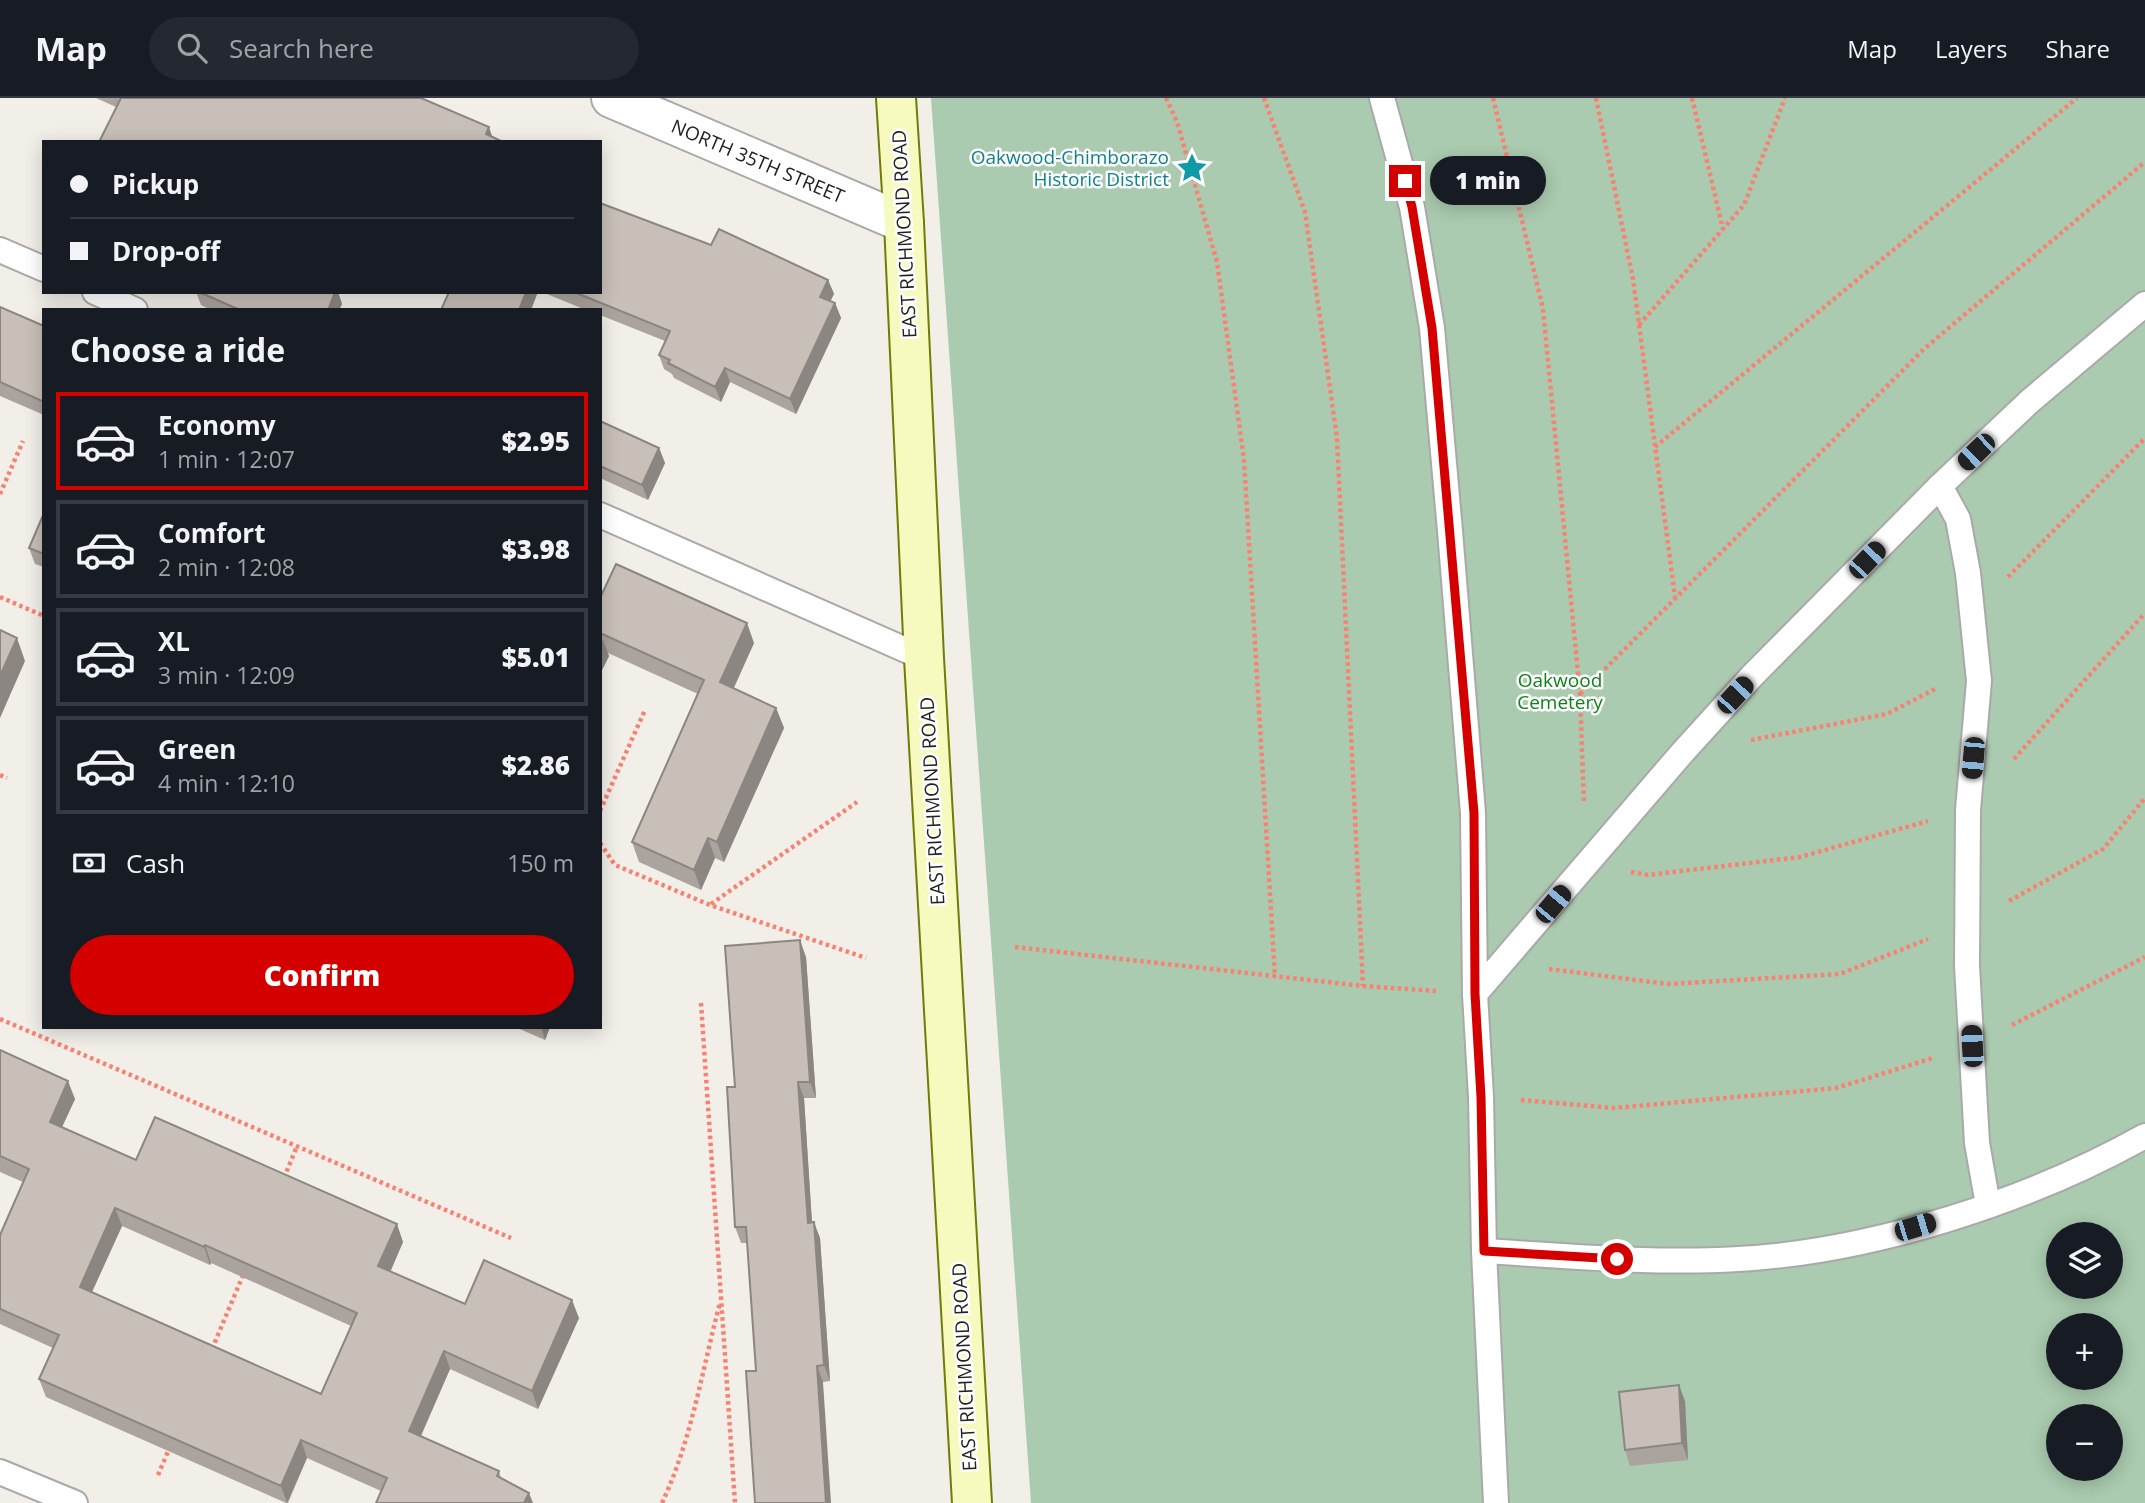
<!DOCTYPE html>
<meta charset="utf-8">
<style>
:root{--surface:#171b24;--page:#242831;--text:#f1f3f6;--muted:#9ea1a6;--line:#363941;--accent:#d40000}
body{margin:0;font-family:"Open Sans",sans-serif;background:var(--page);color:var(--text);height:100vh;display:flex;flex-direction:column;font-size:26px;white-space:nowrap}
*{box-sizing:border-box;margin:0}
p{font-size:23px;color:var(--muted)}
.icon{flex:none;width:38px;height:38px;fill:none;stroke:currentColor;stroke-width:2;stroke-linecap:round;stroke-linejoin:round}
.map{position:relative;flex:1;overflow:hidden}
.drawer{position:absolute;left:42px;top:210px;width:560px;height:721px;display:flex;flex-direction:column;background:var(--surface);border-radius:0px;box-shadow:0 4px 18px #0003}
.drawer>*{flex:none}
.banner{position:absolute;left:42px;top:42px;width:560px;height:154px;border-radius:0px;box-shadow:0 4px 18px #0003;display:grid;align-content:center;height:154px;padding:0 28px;background:var(--surface)}
.tools{position:absolute;left:2046px;top:1124px;display:grid;gap:14px}
.tools a{display:grid;place-items:center;width:77px;height:77px;border-radius:50%;background:var(--surface);box-shadow:0 4px 18px #0003;font-size:35px}
.end{position:absolute;width:32px;height:32px;margin:-16px;border:9px solid #d40000;background:#fff;box-shadow:0 0 0 4px #fff}
.from{border-radius:50%}
.bubble{position:absolute;height:49px;border-radius:24px;background:var(--surface);box-shadow:0 4px 18px #0003;font-size:23px;font-weight:800;line-height:49px;text-align:center}
.car{position:absolute;width:21px;height:42px;margin:-21px -10px;border-radius:9px;box-shadow:0 0 5px 2px #0007;background:linear-gradient(#222 24%,#8ab4d8 0 40%,#222 0 76%,#8ab4d8 0 86%,#222 0)}
.banner b{display:flex;align-items:center;gap:24px;height:66px;font-size:26px}
.banner b+b{border-top:2px solid var(--line)}
.banner i{width:18px;height:18px;background:var(--text)}
ul{padding:0;list-style:none}
li{display:flex;align-items:center;gap:21px;height:98px;margin:0 14px 10px;padding:0 14px;border:4px solid var(--line);border-radius:0px}
li div{flex:1}
li b{display:block;font-size:26px}
li em{font-style:normal;font-weight:800}
li.selected{border-color:var(--accent)}
li>.icon{width:63px;height:63px;stroke-width:1.5}
h2{padding:0 28px;font-size:32px;line-height:84px}
.pay{display:flex;align-items:center;gap:18px;height:77px;padding:0 28px;font-size:26px}
.pay p{margin-inline-start:auto}
.action{display:flex;gap:14px;margin-top:auto;padding:14px 28px}
.action a{flex:1;height:80px;border-radius:42px;background:var(--accent);color:#fff;font-size:28px;font-weight:800;line-height:80px;text-align:center}
header{display:flex;align-items:center;gap:42px;box-sizing:border-box;height:98px;padding:0 35px;background:var(--surface);border-bottom:2px solid var(--line)}
header strong{font-size:33px}
nav{display:flex;gap:38px;margin-inline-start:auto;font-size:24px}
.search{width:490px;height:63px;background:var(--page);display:flex;align-items:center;gap:18px;box-sizing:border-box;padding:0 24px;border-radius:38px;color:var(--muted);font-size:26px}
.map>svg:first-child{display:block}
.cemetery{fill:#aacbaf;fill-rule:evenodd}
.lines{fill:none;stroke-linecap:round;stroke-linejoin:round}
.lane-casing{stroke:#a9a9a9;stroke-width:28}
.street-casing{stroke:#a9a9a9;stroke-width:42}
.secondary-casing{stroke:#707d05;stroke-width:42}
.path{stroke:#fa8072;stroke-width:4.5;stroke-dasharray:3.5 3.5;stroke-linecap:butt}
.lane{stroke:#fff;stroke-width:24}
.street{stroke:#fff;stroke-width:38}
.secondary{stroke:#f7fabf;stroke-width:38}
.wall{fill:#aba49e;fill-rule:evenodd}
.shaded-wall{fill:#8b8681}
.building{fill:#c7bfb8;stroke:#8b8681;stroke-width:2;fill-rule:evenodd}
.route{stroke:#d40000;stroke-width:9}
.labels{text-anchor:middle;stroke-width:5;stroke-linejoin:round;paint-order:stroke}
.culture-label{font-size:19px;fill:#0d838f;stroke:#fff;text-anchor:end}
.street-label{font-size:19px;fill:#222;stroke:#fff}
.park-label{font-size:19px;fill:#0c8416;stroke:#fff}
</style>
<header>
<strong>Map</strong>
<div class="search"><svg class="icon" aria-label="search" viewBox="0 0 24 24"><circle cx="10" cy="10" r="6"/><path d="M15 15l6 6"/></svg>Search here</div>
<nav><a>Map</a><a>Layers</a><a>Share</a></nav>
</header>
<div class="map">
<svg width="2145" height="1405" viewBox="0 0 2145 1405">
<rect width="100%" height="100%" fill="#f2efe9"/>
<path class="cemetery" d="M931,0H2145V1405H1031ZM2058,1136H2110V1188H2058ZM2058,1227H2110V1279H2058ZM2058,1318H2110V1370H2058Z"/>
<g class="lines">
<g class="lane-casing">
<g id="lane">
<polyline points="1382,0 1412,109 1432,230 1450,433 1473,715 1475,896 1481,999 1484,1153 1496,1405"/>
<polyline points="0,152 44,171"/>
<polyline points="95,194 135,212"/>
<polyline points="1940,388 1958,421 1968,475 1979,583 1968,712 1967,868 1977,1045 1988,1107"/>
<polyline points="600,417 924,560"/>
<polyline points="1475,896 1682,655 1752,578 1940,388 2030,303 2145,206"/>
<path d="M1484,1153C1568,1158 1653,1166 1738,1161C1871,1154 2029,1103 2145,1038"/>
<polyline points="0,1374 75,1405"/>
</g>
</g>
<g class="street-casing">
<polyline id="street" points="611,0 904,125"/>
</g>
<g class="secondary-casing">
<polyline id="secondary" points="896,0 904,125 924,560 972,1405"/>
</g>
<g class="path">
<polyline points="1166,0 1177,24 1217,164 1244,362 1275,879"/>
<polyline points="1264,0 1305,114 1337,340 1363,888"/>
<polyline points="1493,0 1543,211 1580,596 1584,706"/>
<polyline points="1596,0 1633,181 1675,499"/>
<polyline points="1692,0 1723,131"/>
<polyline points="1639,227 1744,107 1785,0"/>
<polyline points="1655,349 2077,0"/>
<polyline points="0,396 23,343"/>
<polyline points="2008,479 2145,340"/>
<polyline points="0,499 44,518"/>
<polyline points="1580,596 1924,251 2145,64"/>
<polyline points="1751,642 1887,616 1937,590"/>
<polyline points="2014,661 2145,515"/>
<polyline points="0,677 7,680"/>
<polyline points="600,713 645,612"/>
<polyline points="600,745 615,767 710,807 866,860"/>
<polyline points="1631,774 1648,777 1800,759 1928,723"/>
<polyline points="2009,803 2103,751 2145,700"/>
<polyline points="711,806 857,704"/>
<polyline points="1015,849 1363,888 1436,893"/>
<polyline points="1549,871 1668,886 1840,876 1928,841"/>
<polyline points="701,905 735,1405"/>
<polyline points="0,921 511,1140"/>
<polyline points="2012,927 2145,859"/>
<polyline points="1521,1002 1614,1010 1836,990 1933,960"/>
<polyline points="284,1080 297,1048"/>
<polyline points="212,1251 244,1175"/>
<polyline points="158,1377 170,1349"/>
<path d="M662,1405C692,1341 702,1272 720,1205"/>
</g>
<use href="#lane" class="lane"/>
<use href="#street" class="street"/>
<use href="#secondary" class="secondary"/>
</g>
<g class="wall">
<polygon points="96,0 421,0 116,9"/>
<polygon points="711,147 828,182 834,196 830,203 835,205 841,220 796,316 730,284 721,304 674,280 672,276 664,271 659,257 665,243 600,217 600,212 586,212 542,194 600,194"/>
<polygon points="196,194 338,194 342,206 339,212 211,212 201,207"/>
<polygon points="0,209 44,228 44,317 0,298"/>
<polygon points="600,323 659,350 665,365 648,402 600,380"/>
<polygon points="44,415 44,469 35,466 29,450"/>
<polygon points="600,500 754,545 734,590 776,610 784,630 724,764 715,760 701,792 639,764 632,744 698,596 608,555 609,558 600,576"/>
<polygon points="806,859 816,1000 804,1000 812,1124 820,1140 830,1283 823,1284 756,1273 748,1145 741,1145 735,1129 735,989"/>
<polygon points="515,929 550,929 545,942"/>
<path d="M0,952L75,1001L62,1029L136,1062L403,1144L390,1174L465,1206L579,1220L538,1311L450,1271L421,1338L499,1373L501,1381L381,1393L307,1360L288,1405H286L46,1299L39,1281L53,1250L0,1226V1137L23,1084L0,1074ZM122,1128L210,1167L211,1165L351,1228L321,1296L92,1194Z"/>
<polygon points="1685,1303 1688,1362 1630,1368 1625,1352"/>
</g>
<g class="shaded-wall">
<polygon points="489,29 494,44 486,36"/>
<polygon points="828,182 834,196 825,214 820,199"/>
<polygon points="335,194 338,194 342,206 339,212 328,212"/>
<polygon points="526,194 538,194 531,212 519,212"/>
<polygon points="835,205 841,220 796,316 790,301"/>
<polygon points="725,270 730,284 721,304 715,289"/>
<polygon points="659,350 665,365 648,402 642,387"/>
<polygon points="747,525 754,545 727,604 720,584"/>
<polygon points="17,540 25,563 0,620 0,578"/>
<polygon points="603,542 609,558 600,576 600,547"/>
<polygon points="776,610 784,630 724,764 717,744"/>
<polygon points="708,740 715,760 701,792 694,772"/>
<polygon points="800,842 806,859 816,1000 810,984"/>
<polygon points="541,929 550,929 545,942"/>
<polygon points="68,983 75,1001 56,1042 50,1024"/>
<polygon points="798,984 804,1000 813,1141 808,1125"/>
<polygon points="115,1110 122,1128 86,1207 80,1189"/>
<polygon points="814,1124 820,1140 830,1283 824,1267"/>
<polygon points="397,1126 403,1144 385,1186 378,1168"/>
<polygon points="205,1147 211,1165 210,1167 204,1149"/>
<polygon points="572,1202 579,1220 538,1311 532,1293"/>
<polygon points="444,1253 450,1271 415,1351 409,1333"/>
<polygon points="817,1268 823,1284 831,1405 826,1405"/>
<polygon points="1679,1287 1685,1303 1688,1362 1682,1345"/>
<polygon points="301,1342 307,1360 287,1405 281,1388"/>
<polygon points="529,1395 533,1405 524,1405"/>
</g>
<g class="building">
<polygon points="121,0 421,0 489,29 486,36 503,44 99,44"/>
<polygon points="600,105 711,147 719,131 828,182 820,199 835,205 790,301 725,270 715,289 668,265 670,262 659,257 670,233 574,194 600,194"/>
<polygon points="199,194 335,194 328,212 240,212"/>
<polygon points="449,194 526,194 519,212 441,212"/>
<polygon points="0,209 44,228 44,304 0,284"/>
<polygon points="600,323 659,350 642,387 600,368"/>
<polygon points="44,415 44,456 29,450"/>
<polygon points="616,466 747,525 720,584 776,610 717,744 708,740 694,772 632,744 704,582 600,535 600,500"/>
<polygon points="0,532 17,540 0,578"/>
<polygon points="800,842 810,984 798,984 808,1125 814,1124 824,1267 817,1268 826,1405 755,1405 746,1273 756,1273 746,1129 735,1129 727,989 735,989 725,848"/>
<path d="M0,952L68,983L50,1024L136,1062L155,1019L397,1126L378,1168L465,1206L484,1162L572,1202L532,1293L444,1253L409,1333L499,1373L497,1378L529,1395L524,1405H376L387,1380L301,1342L281,1388L39,1281L59,1237L0,1211V1137L29,1071L0,1058ZM115,1110L204,1149L205,1147L357,1215L321,1296L80,1189Z"/>
<polygon points="1679,1287 1682,1345 1625,1352 1619,1294"/>
</g>
<g class="lines">
<polyline class="route" points="1405,83 1412,109 1432,230 1474,715 1475,896 1481,999 1484,1153 1617,1161"/>
</g>
<defs>
<g id="sight-bare" transform="scale(2.415)"><path d="M0-6L1.8-2.2L6-1.7L2.9 1.2L3.7 5.4L0 3.3L-3.7 5.4L-2.9 1.2L-6-1.7L-1.8-2.2Z" fill="#0f9aa8" stroke="#fff" stroke-width="2.5" paint-order="stroke"/></g>
</defs>
<g fill-rule="evenodd">
<use href="#sight-bare" x="1192" y="70"/>
</g>
<g class="labels">
<g class="culture-label">
<text x="1169" y="66">Oakwood-Chimborazo<tspan x="1169" dy="22">Historic District</tspan></text>
</g>
<g class="street-label">
<text transform="translate(758 63) rotate(23)" y="7">NORTH 35TH STREET</text>
<text transform="translate(904 136) rotate(-93)" y="7">EAST RICHMOND ROAD</text>
<text transform="translate(932 703) rotate(-93)" y="7">EAST RICHMOND ROAD</text>
<text transform="translate(964 1269) rotate(-93)" y="7">EAST RICHMOND ROAD</text>
</g>
<g class="park-label">
<text x="1560" y="589">Oakwood<tspan x="1560" dy="22">Cemetery</tspan></text>
</g>
</g>
</svg>
<div class="tools">
<a><svg class="icon" aria-label="layers" viewBox="0 0 24 24"><path d="M12 4l9 5-9 5-9-5zM3 14l9 5 9-5"/></svg></a>
<a>+</a>
<a>−</a>
</div>
<i class="end from" style="left:1617px;top:1161px"></i>
<i class="end" style="left:1405px;top:83px"></i>
<div class="bubble" style="left:1430px;top:58px;width:116px">1 min</div>
<i class="car" style="left:1976px;top:354px;rotate:226deg"></i>
<i class="car" style="left:1867px;top:462px;rotate:44deg"></i>
<i class="car" style="left:1735px;top:597px;rotate:43deg"></i>
<i class="car" style="left:1973px;top:660px;rotate:185deg"></i>
<i class="car" style="left:1553px;top:806px;rotate:40deg"></i>
<i class="car" style="left:1972px;top:948px;rotate:357deg"></i>
<i class="car" style="left:1915px;top:1129px;rotate:73deg"></i>
<div class="banner">
<b><i class="from"></i>Pickup</b>
<b><i></i>Drop-off</b>
</div>
<section class="drawer">
<h2>Choose a ride</h2>
<ul>
<li class="selected"><svg class="icon" aria-label="car" viewBox="0 0 24 24"><path d="M5 17H2v-5l4-1 3-4h7l3 4 3 1v5h-3M9 17h6M6 11h13"/><circle cx="7" cy="17" r="2"/><circle cx="17" cy="17" r="2"/></svg><div><b>Economy</b><p>1 min · 12:07</p></div><em>$2.95</em></li>
<li><svg class="icon" aria-label="car" viewBox="0 0 24 24"><path d="M5 17H2v-5l4-1 3-4h7l3 4 3 1v5h-3M9 17h6M6 11h13"/><circle cx="7" cy="17" r="2"/><circle cx="17" cy="17" r="2"/></svg><div><b>Comfort</b><p>2 min · 12:08</p></div><em>$3.98</em></li>
<li><svg class="icon" aria-label="car" viewBox="0 0 24 24"><path d="M5 17H2v-5l4-1 3-4h7l3 4 3 1v5h-3M9 17h6M6 11h13"/><circle cx="7" cy="17" r="2"/><circle cx="17" cy="17" r="2"/></svg><div><b>XL</b><p>3 min · 12:09</p></div><em>$5.01</em></li>
<li><svg class="icon" aria-label="car" viewBox="0 0 24 24"><path d="M5 17H2v-5l4-1 3-4h7l3 4 3 1v5h-3M9 17h6M6 11h13"/><circle cx="7" cy="17" r="2"/><circle cx="17" cy="17" r="2"/></svg><div><b>Green</b><p>4 min · 12:10</p></div><em>$2.86</em></li>
</ul>
<div class="pay"><svg class="icon" aria-label="cash" viewBox="0 0 24 24"><path d="M3 7h18v10H3z"/><circle cx="12" cy="12" r="2"/></svg>Cash<p>150 m</p></div>
<div class="action"><a>Confirm</a></div>
</section>
</div>
